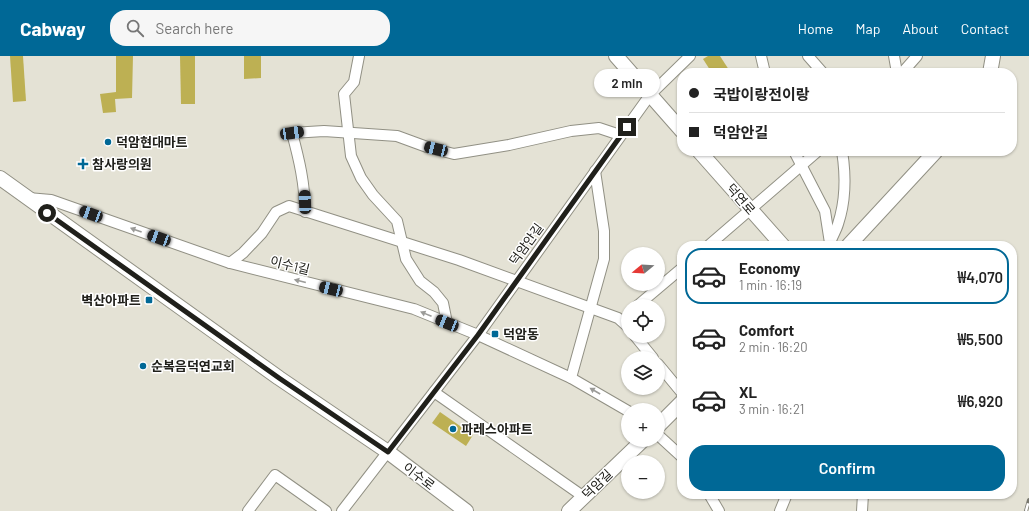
<!DOCTYPE html>
<meta charset="utf-8">
<style>
:root{--surface:#fff;--page:#f6f6f6;--text:#222;--muted:#767676;--line:#e0e0e0;--accent:#006896}
body{margin:0;font-family:Barlow,"Noto Sans KR",sans-serif;background:var(--page);color:var(--text);height:100vh;display:flex;flex-direction:column;font-size:15px;white-space:nowrap}
*{box-sizing:border-box;margin:0}
p{font-size:13px;color:var(--muted)}
.icon{flex:none;width:22px;height:22px;fill:none;stroke:currentColor;stroke-width:2;stroke-linecap:round;stroke-linejoin:round}
.map{position:relative;flex:1;overflow:hidden}
.side{position:absolute;left:677px;top:185px;width:340px;height:258px;display:flex;flex-direction:column;background:var(--surface);border-radius:16px;box-shadow:0 1px 3px #0004}
.side>*{flex:none}
.guide{position:absolute;left:677px;top:12px;width:340px;height:88px;border-radius:16px;box-shadow:0 1px 3px #0004;display:grid;align-content:center;height:88px;padding:0 12px;background:var(--surface)}
.needle{width:26px;rotate:252deg}
.controls{position:absolute;left:621px;top:191px;display:grid;gap:8px}
.controls a{display:grid;place-items:center;width:44px;height:44px;border-radius:50%;background:var(--surface);box-shadow:0 1px 3px #0004;font-size:20px}
.end{position:absolute;width:18px;height:18px;margin:-9px;border:5px solid #20201b;background:#fff;box-shadow:0 0 0 2px #fff}
.from{border-radius:50%}
.bubble{position:absolute;height:28px;border-radius:14px;background:var(--surface);box-shadow:0 1px 3px #0004;font-size:13px;font-weight:600;line-height:28px;text-align:center}
.car{position:absolute;width:12px;height:24px;margin:-12px -6px;border-radius:5px;box-shadow:0 0 3px 1px #0007;background:linear-gradient(#222 24%,#8ab4d8 0 40%,#222 0 76%,#8ab4d8 0 86%,#222 0)}
.guide b{display:flex;align-items:center;gap:14px;height:38px;font-size:15px}
.guide b+b{border-top:1px solid var(--line)}
.guide i{width:10px;height:10px;background:var(--text)}
ul{padding:7px 0 0;list-style:none}
li{display:flex;align-items:center;gap:12px;height:56px;margin:0 8px 6px;padding:0 4px;border:2px solid transparent;border-radius:16px}
li div{flex:1}
li b{display:block;font-size:15px}
li em{font-style:normal;font-weight:600}
li.active{border-color:var(--accent)}
li>.icon{width:36px;height:36px;stroke-width:1.5}
.button{display:flex;gap:8px;margin-top:auto;padding:8px 12px}
.button a{flex:1;height:46px;border-radius:16px;background:var(--accent);color:#fff;font-size:16px;font-weight:600;line-height:46px;text-align:center}
header{display:flex;align-items:center;gap:24px;box-sizing:border-box;height:56px;padding:0 20px;background:var(--accent);color:#fff}
header strong{font-size:19px}
nav{display:flex;gap:22px;margin-inline-start:auto;font-size:14px}
.search{width:280px;height:36px;background:var(--page);display:flex;align-items:center;gap:10px;box-sizing:border-box;padding:0 14px;border-radius:16px;color:var(--muted);font-size:15px}
.map>svg:first-child{display:block}
.building{fill:#bdb053}
.lines{fill:none;stroke-linecap:round;stroke-linejoin:round}
.street-casing{stroke:#919084;stroke-width:12}
.secondary-casing{stroke:#919084;stroke-width:16}
.street{stroke:#fff;stroke-width:10}
.secondary{stroke:#fff;stroke-width:14}
.rail-casing{stroke:#77766d;stroke-width:4}
.rail{stroke:#fff;stroke-width:2.5;stroke-dasharray:8;stroke-linecap:butt}
.oneway{fill:#9b9b98}
.route{stroke:#20201b;stroke-width:5}
.poi-dot{fill:#006896;stroke:#fff;stroke-width:1.5}
.labels{text-anchor:middle;stroke-width:3;stroke-linejoin:round;paint-order:stroke}
.poi-label{font-size:13px;font-weight:bold;fill:#20201b;stroke:#fff;text-anchor:start}
.street-label{font-size:13px;fill:#20201b;stroke:#fff}
</style>
<header>
<strong>Cabway</strong>
<div class="search"><svg class="icon" aria-label="search" viewBox="0 0 24 24"><circle cx="10" cy="10" r="6"/><path d="M15 15l6 6"/></svg>Search here</div>
<nav><a>Home</a><a>Map</a><a>About</a><a>Contact</a></nav>
</header>
<div class="map">
<svg width="1029" height="455" viewBox="0 0 1029 455">
<rect width="100%" height="100%" fill="#e4e2d5"/>
<g class="building">
<polygon points="10,0 23,0 26,45 13,46"/>
<polygon points="116,0 133,0 132,42 115,43 116,56 103,57 100,38 116,36"/>
<polygon points="180,0 195,0 195,48 181,48"/>
<polygon points="244,0 261,0 261,22 244,23"/>
<polygon points="708,0 720,0 731,17 712,17 703,3"/>
<polygon points="440,356 473,379 466,390 432,367"/>
</g>
<g class="lines">
<g class="street-casing">
<g id="street">
<polyline points="359,0 354,26 344,38 351,100 361,122 373,139 397,165 406,203 420,225 434,236 443,247 447,267"/>
<polyline points="761,0 765,17"/>
<polyline points="808,0 823,17"/>
<polyline points="894,0 897,17"/>
<polyline points="902,17 917,0"/>
<polyline points="794,95 825,155 830,187"/>
<polyline points="28,142 51,144 230,207 414,253 478,279 571,322 628,355"/>
<path d="M305,156C305,128 299,103 292,77L324,75L397,80L427,91L454,98L509,89L571,75L599,72L620,79"/>
<path d="M830,188C831,182 836,175 838,168C846,144 846,120 842,95"/>
<polyline points="708,190 818,95"/>
<polyline points="230,207 243,197 262,177 276,156 289,150 459,204 618,262 628,271"/>
<polyline points="637,250 682,212"/>
<polyline points="635,280 653,302"/>
<polyline points="658,308 682,337"/>
<polyline points="571,322 604,203 604,175 595,115"/>
<polyline points="434,336 584,441"/>
<polyline points="658,379 682,401"/>
<polyline points="709,438 719,455"/>
<polyline points="248,455 275,419 326,455"/>
<polyline points="342,455 478,279 650,39 690,0"/>
<polyline points="780,455 787,438"/>
<polyline points="862,455 863,438"/>
</g>
</g>
<g class="secondary-casing">
<g id="secondary">
<polyline points="616,0 682,75"/>
<polyline points="990,17 993,0"/>
<polyline points="699,95 783,190"/>
<polyline points="0,122 279,322 388,396 466,455"/>
<polyline points="848,190 936,95"/>
<polyline points="658,370 682,346"/>
<polyline points="569,455 643,384"/>
</g>
</g>
<use href="#street" class="street"/>
<use href="#secondary" class="secondary"/>
<g class="rail-casing">
<polyline id="rail" points="1026,455 1029,444"/>
</g>
<use href="#rail" class="rail"/>
</g>
<defs><path id="oneway-solid" d="M-6-.8H1V-3.2L6.5 0L1 3.2V.8H-6Z"/></defs>
<g class="oneway">
<use href="#oneway-solid" transform="translate(136 174) rotate(-160)"/>
<use href="#oneway-solid" transform="translate(300 225) rotate(-166)"/>
<use href="#oneway-solid" transform="translate(426 258) rotate(-158)"/>
<use href="#oneway-solid" transform="translate(595 335) rotate(-150)"/>
</g>
<g class="lines">
<polyline class="route" points="47,157 279,322 388,396 478,279 627,71"/>
</g>
<g class="poi-dot">
<circle cx="108" cy="86" r="4"/>
<path d="M81 102h4v4h4v4h-4v4h-4v-4h-4v-4h4z"/>
<rect x="145" y="240" width="8" height="8" rx="2"/>
<rect x="491" y="274" width="8" height="8" rx="2"/>
<circle cx="143" cy="310" r="4"/>
<circle cx="453" cy="373" r="4"/>
</g>
<g class="labels">
<g class="poi-label">
<text x="116" y="91">덕암현대마트</text>
<text x="92" y="113">참사랑의원</text>
<text x="141" y="249" text-anchor="end">벽산아파트</text>
<text x="503" y="283">덕암동</text>
<text x="151" y="315">순복음덕연교회</text>
<text x="461" y="378">파레스아파트</text>
</g>
<g class="street-label">
<text transform="translate(741 143) rotate(49)" y="5">덕연로</text>
<text transform="translate(526 188) rotate(-54)" y="5">덕암안길</text>
<text transform="translate(290 209) rotate(14)" y="5">이수1길</text>
<text transform="translate(419 420) rotate(38)" y="5">이수로</text>
<text transform="translate(597 428) rotate(-44)" y="5">덕암길</text>
</g>
</g>
</svg>
<div class="controls">
<a><svg class="needle" viewBox="-14 -14 28 28"><path d="M0-13l5 13h-10z" fill="#e53935"/><path d="M0 13l5-13h-10z" fill="#767676"/></svg></a>
<a><svg class="icon" aria-label="locate" viewBox="0 0 24 24"><circle cx="12" cy="12" r="6"/><path d="M12 2v4M12 18v4M2 12h4M18 12h4"/></svg></a>
<a><svg class="icon" aria-label="layers" viewBox="0 0 24 24"><path d="M12 4l9 5-9 5-9-5zM3 14l9 5 9-5"/></svg></a>
<a>+</a>
<a>−</a>
</div>
<i class="end from" style="left:47px;top:157px"></i>
<i class="end" style="left:627px;top:71px"></i>
<div class="bubble" style="left:594px;top:13px;width:66px">2 min</div>
<i class="car" style="left:292px;top:77px;rotate:82deg"></i>
<i class="car" style="left:436px;top:93px;rotate:284deg"></i>
<i class="car" style="left:305px;top:146px;rotate:358deg"></i>
<i class="car" style="left:91px;top:158px;rotate:290deg"></i>
<i class="car" style="left:159px;top:182px;rotate:290deg"></i>
<i class="car" style="left:331px;top:233px;rotate:284deg"></i>
<i class="car" style="left:447px;top:267px;rotate:292deg"></i>
<div class="guide">
<b><i class="from"></i>국밥이랑전이랑</b>
<b><i></i>덕암안길</b>
</div>
<section class="side">
<ul>
<li class="active"><svg class="icon" aria-label="car" viewBox="0 0 24 24"><path d="M5 17H2v-5l4-1 3-4h7l3 4 3 1v5h-3M9 17h6M6 11h13"/><circle cx="7" cy="17" r="2"/><circle cx="17" cy="17" r="2"/></svg><div><b>Economy</b><p>1 min · 16:19</p></div><em>₩4,070</em></li>
<li><svg class="icon" aria-label="car" viewBox="0 0 24 24"><path d="M5 17H2v-5l4-1 3-4h7l3 4 3 1v5h-3M9 17h6M6 11h13"/><circle cx="7" cy="17" r="2"/><circle cx="17" cy="17" r="2"/></svg><div><b>Comfort</b><p>2 min · 16:20</p></div><em>₩5,500</em></li>
<li><svg class="icon" aria-label="car" viewBox="0 0 24 24"><path d="M5 17H2v-5l4-1 3-4h7l3 4 3 1v5h-3M9 17h6M6 11h13"/><circle cx="7" cy="17" r="2"/><circle cx="17" cy="17" r="2"/></svg><div><b>XL</b><p>3 min · 16:21</p></div><em>₩6,920</em></li>
</ul>
<div class="button"><a>Confirm</a></div>
</section>
</div>
